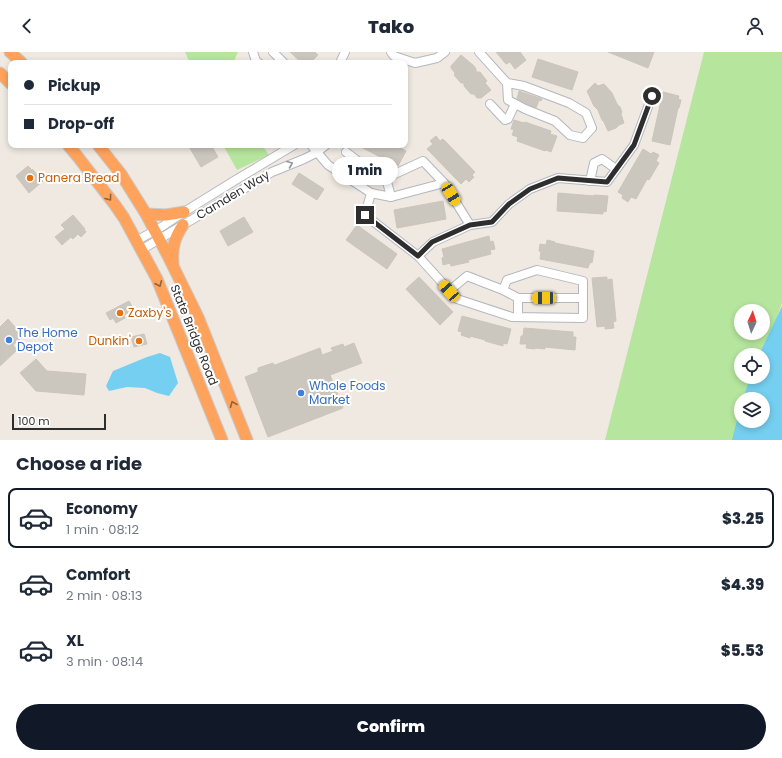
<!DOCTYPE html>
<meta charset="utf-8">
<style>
:root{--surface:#fff;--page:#f2f2f3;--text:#1f2937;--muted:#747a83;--line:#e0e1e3;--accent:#111827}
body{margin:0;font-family:Poppins,sans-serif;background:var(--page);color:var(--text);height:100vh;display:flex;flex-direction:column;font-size:15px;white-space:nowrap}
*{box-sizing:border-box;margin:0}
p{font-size:13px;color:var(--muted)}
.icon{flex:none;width:22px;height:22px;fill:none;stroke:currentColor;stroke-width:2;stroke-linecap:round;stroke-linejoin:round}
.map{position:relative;height:388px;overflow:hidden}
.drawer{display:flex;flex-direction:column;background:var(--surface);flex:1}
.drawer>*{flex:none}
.top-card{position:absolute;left:8px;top:8px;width:400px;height:88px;border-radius:8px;box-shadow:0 2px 6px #0003;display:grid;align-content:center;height:88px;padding:0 16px;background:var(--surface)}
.needle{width:26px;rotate:4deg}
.controls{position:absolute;left:734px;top:252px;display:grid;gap:8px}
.controls a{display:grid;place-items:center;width:36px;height:36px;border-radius:50%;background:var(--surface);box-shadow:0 2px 6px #0003;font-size:20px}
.scale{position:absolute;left:12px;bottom:10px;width:94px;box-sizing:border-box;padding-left:4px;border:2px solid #2e2e2e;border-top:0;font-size:11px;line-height:14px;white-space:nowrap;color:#2e2e2e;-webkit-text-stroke:3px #fff;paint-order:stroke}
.end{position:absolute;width:18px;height:18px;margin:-9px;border:5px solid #2e2e2e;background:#fff;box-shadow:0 0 0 2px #fff}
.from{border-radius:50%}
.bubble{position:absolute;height:28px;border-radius:14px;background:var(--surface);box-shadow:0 2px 6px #0003;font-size:13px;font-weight:800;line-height:28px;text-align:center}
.car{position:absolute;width:12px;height:24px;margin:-12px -6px;border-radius:5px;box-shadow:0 0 3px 1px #0007;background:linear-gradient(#f5c518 24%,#345 0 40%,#f5c518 0 76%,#345 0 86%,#f5c518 0)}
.top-card b{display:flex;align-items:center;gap:14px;height:38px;font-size:15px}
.top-card b+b{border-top:1px solid var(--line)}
.top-card i{width:10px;height:10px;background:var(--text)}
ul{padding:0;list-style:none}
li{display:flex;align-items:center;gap:12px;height:60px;margin:0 8px 6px;padding:0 8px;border:2px solid transparent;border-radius:8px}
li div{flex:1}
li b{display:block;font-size:15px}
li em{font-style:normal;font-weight:800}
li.active{border-color:var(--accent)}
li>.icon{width:36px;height:36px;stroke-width:1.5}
h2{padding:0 16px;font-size:18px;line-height:48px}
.action{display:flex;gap:8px;margin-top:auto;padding:8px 16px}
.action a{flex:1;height:46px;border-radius:24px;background:var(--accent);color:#fff;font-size:16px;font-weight:800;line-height:46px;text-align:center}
header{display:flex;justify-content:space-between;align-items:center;height:52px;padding:0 16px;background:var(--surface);font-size:18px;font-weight:800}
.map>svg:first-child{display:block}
.green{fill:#b6e59e;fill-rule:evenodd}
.water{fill:#75cff0}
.building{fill:#cbc7bf;stroke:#cbc5ba}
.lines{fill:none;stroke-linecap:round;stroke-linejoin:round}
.minor-casing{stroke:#b4b7c1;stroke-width:10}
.highway-casing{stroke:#c9c9c9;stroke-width:13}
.minor{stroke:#fff;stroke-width:8}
.highway{stroke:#ffa35c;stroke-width:11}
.oneway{stroke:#969696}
.oneway2{stroke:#8c6343}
.route{stroke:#2e2e2e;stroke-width:5}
.food-dot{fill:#e8710a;stroke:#fff;stroke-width:1.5}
.shop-dot{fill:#3f7fe0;stroke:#fff;stroke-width:1.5}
.labels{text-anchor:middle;stroke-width:4;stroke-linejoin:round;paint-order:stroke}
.food-label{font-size:12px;fill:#c56008;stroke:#fff;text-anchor:start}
.street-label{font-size:12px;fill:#2e2e2e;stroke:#fff}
.shop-label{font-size:12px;fill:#366cbe;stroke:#fff;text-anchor:start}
</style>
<header><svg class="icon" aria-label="back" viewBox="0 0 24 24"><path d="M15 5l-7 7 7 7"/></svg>Tako<svg class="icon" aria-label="person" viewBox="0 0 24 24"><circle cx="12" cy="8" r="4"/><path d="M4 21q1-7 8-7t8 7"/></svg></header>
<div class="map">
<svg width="782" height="388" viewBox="0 0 782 388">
<rect width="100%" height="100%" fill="#efe9e1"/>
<g class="green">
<polygon points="185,0 238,0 233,11 190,11"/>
<path d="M704,0H782V251L763,303H741V325H756L749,347H741V369L738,388H605ZM741,259H763V281H741Z"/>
<polygon points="223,93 262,93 269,103 237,118"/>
</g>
<g class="water">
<polygon points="782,254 782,388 732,388 741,352 741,369 763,369 763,347 743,347 750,325 763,325 763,303 759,303"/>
<polygon points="160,301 170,305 178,331 169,344 157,341 145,336 127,335 109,339 106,334 113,319 147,305"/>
</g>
<g class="building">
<polygon points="290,0 315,0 318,3 310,11 302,11"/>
<polygon points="496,0 520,0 526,8 515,17 510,10 506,12"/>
<polygon points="608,0 654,0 648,16"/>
<polygon points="461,3 474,14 476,17 476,20 480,20 487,29 485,31 491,38 481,46 477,46 474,42 471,42 464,34 464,31 461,31 454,23 455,21 451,16 451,14"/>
<polygon points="538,7 578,20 572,38 532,25"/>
<polygon points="595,31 598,34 604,32 612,41 617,52 620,55 622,60 621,62 624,71 619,73 616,76 608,79 604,70 602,68 598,58 594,54 587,39"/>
<polygon points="519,39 542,47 541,49 539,48 536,56 527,52 517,47"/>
<polygon points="663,40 679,44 678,47 681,48 679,56 678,56 670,93 652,89"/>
<polygon points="514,68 524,71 525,70 551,79 550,82 557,84 551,100 546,98 545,99 517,89 518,85 512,83 514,78 511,77"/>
<polygon points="436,84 440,89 443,87 475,120 472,123 474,125 469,130 466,127 461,132 427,97 433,92 430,89"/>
<polygon points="188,93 211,93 218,105 201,115"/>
<polygon points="357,93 396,93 406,99 398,114"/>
<polygon points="643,97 651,102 653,100 659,103 656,109 659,111 649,128 647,127 636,147 631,145 628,150 622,146 623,143 618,140"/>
<polygon points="28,114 32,118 32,117 43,129 29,141 16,124"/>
<polygon points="299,121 324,137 317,148 292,132"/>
<polygon points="558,141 594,144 594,143 608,144 606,160 603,159 603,162 557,159"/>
<polygon points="443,149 446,167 397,176 394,158"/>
<polygon points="73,163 85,177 84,177 86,180 81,185 78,182 73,187 71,185 62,193 55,185 65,177 61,173"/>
<polygon points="244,165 253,180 228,194 220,179"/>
<polygon points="357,173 397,202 387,217 346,188"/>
<polygon points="489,184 490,190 493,189 495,197 490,198 491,202 468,208 469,210 451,214 450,211 443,213 442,206 444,205 442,197"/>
<polygon points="547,188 555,190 555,191 594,199 592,211 590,210 588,216 540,207 541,200 539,199 540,192 546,193"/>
<polygon points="419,225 453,260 440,273 406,237"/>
<polygon points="607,225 607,228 612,227 616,269 613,270 614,276 605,277 605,274 597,275 592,226"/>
<polygon points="129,249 134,258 124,263 125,266 116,271 113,266 110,268 106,261"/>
<polygon points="462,264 511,277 507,292 503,291 503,294 485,289 485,288 470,284 470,286 461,283 462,280 458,279"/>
<polygon points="8,267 23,284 13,293 17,298 0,314 0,275"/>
<polygon points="524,276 573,280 573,285 576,285 575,298 545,295 545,297 535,296 535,297 526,296 527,292 520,292 521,284 523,284"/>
<polygon points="144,282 147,292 134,295 131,285"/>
<polygon points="354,291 362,311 330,323 343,356 268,385 245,325 258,320 258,316 273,311 274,313 275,313 320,296 322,303 333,299 331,296 343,292 344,295"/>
<polygon points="36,307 47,319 86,322 84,343 36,339 20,321"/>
</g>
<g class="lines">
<g class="minor-casing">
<g id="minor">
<polyline points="253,0 256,9 259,11"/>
<polyline points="273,0 284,11"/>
<polyline points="391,0 394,4 415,11 437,6 445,0"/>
<polyline points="479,0 507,31 524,34 569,51 586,61 592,76 583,86 570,83 555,69 525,57 508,48 507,31"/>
<polyline points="340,11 345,0"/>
<polyline points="490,52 505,68 508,67 515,52"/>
<polyline points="311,93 328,113 371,141 365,163 418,204 457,247 512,265 583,266 583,229 537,218 507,228 503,238 467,224 449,239"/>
<polyline points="346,100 359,110 386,126"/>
<polyline points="590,129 594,111 602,107 616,117"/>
<polyline points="371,141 391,145 444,131 470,173 433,190 418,204"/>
<polyline points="391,145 386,126 423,109 444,131"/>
<polyline points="470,173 492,170 509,152 530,137 558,126 607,130 634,93 652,44"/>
<polyline points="136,189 163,174 184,160 234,129 294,93"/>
<polyline points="141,198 272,120 304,107 316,101 326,93"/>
<polyline points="503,238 518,246 518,265"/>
<polyline points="518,246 583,246"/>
</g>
</g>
<g class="highway-casing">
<g id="highway">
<polyline points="10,0 22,11"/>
<polyline points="0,21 11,32"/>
<polyline points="68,93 78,105 115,153 124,166 157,227 222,388"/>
<polyline points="98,93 121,122 146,162 168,204 198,265 247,388"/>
<polyline points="146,162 166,163 184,160"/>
<path d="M173,211C172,195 174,187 183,173"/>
</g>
</g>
<use href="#minor" class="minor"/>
<use href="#highway" class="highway"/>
</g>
<defs><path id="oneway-chevron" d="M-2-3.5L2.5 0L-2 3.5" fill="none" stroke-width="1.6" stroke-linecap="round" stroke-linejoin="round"/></defs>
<use class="oneway" href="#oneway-chevron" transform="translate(290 112) rotate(-22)"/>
<g class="oneway2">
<use href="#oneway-chevron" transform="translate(109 146) rotate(53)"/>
<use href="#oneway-chevron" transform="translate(159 232) rotate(67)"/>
<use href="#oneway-chevron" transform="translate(233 352) rotate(-112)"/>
</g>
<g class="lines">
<polyline class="route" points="365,163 418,204 432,190 470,173 492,170 509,152 530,137 558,126 607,130 634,93 652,44"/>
</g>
<g class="food-dot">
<circle cx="30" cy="126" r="4"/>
<circle cx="120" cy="261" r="4"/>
<circle cx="139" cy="289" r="4"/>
</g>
<g class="shop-dot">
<circle cx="9" cy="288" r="4"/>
<circle cx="301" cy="341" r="4"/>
</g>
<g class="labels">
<g class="food-label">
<text x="38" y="130">Panera Bread</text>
<text x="128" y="265">Zaxby's</text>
<text x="131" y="293" text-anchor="end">Dunkin'</text>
</g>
<g class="street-label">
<text transform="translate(233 143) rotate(-31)" y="4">Camden Way</text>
<text transform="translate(194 283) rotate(68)" y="4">State Bridge Road</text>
</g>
<g class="shop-label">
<text x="17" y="285">The Home<tspan x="17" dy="14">Depot</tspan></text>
<text x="309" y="338">Whole Foods<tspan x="309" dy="14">Market</tspan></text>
</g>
</g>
</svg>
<div class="controls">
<a><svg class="needle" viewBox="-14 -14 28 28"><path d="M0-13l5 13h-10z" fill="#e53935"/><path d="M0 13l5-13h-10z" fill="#747a83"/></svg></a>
<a><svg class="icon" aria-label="locate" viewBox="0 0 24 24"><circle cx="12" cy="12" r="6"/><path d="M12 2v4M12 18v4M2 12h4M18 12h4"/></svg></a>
<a><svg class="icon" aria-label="layers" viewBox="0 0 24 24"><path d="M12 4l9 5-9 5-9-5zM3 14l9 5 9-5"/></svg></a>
</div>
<div class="scale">100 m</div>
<i class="end from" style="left:652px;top:44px"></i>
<i class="end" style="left:365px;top:163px"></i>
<div class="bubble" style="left:332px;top:105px;width:66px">1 min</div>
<i class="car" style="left:451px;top:142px;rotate:148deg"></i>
<i class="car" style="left:449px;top:239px;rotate:318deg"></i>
<i class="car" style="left:544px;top:246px;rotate:270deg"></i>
<div class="top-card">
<b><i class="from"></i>Pickup</b>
<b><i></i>Drop-off</b>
</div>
</div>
<section class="drawer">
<h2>Choose a ride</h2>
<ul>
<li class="active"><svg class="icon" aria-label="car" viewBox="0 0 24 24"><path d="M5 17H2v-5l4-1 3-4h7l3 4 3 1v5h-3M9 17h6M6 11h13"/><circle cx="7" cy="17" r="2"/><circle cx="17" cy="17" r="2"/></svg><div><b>Economy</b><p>1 min · 08:12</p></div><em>$3.25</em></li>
<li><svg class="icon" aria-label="car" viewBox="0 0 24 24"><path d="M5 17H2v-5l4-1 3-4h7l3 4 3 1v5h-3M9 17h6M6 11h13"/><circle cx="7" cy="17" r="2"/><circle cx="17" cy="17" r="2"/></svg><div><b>Comfort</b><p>2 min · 08:13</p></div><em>$4.39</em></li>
<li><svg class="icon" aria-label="car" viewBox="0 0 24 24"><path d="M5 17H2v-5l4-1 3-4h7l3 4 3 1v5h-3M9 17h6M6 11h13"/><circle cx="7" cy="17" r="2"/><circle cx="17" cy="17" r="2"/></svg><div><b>XL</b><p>3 min · 08:14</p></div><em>$5.53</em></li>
</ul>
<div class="action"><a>Confirm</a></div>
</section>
